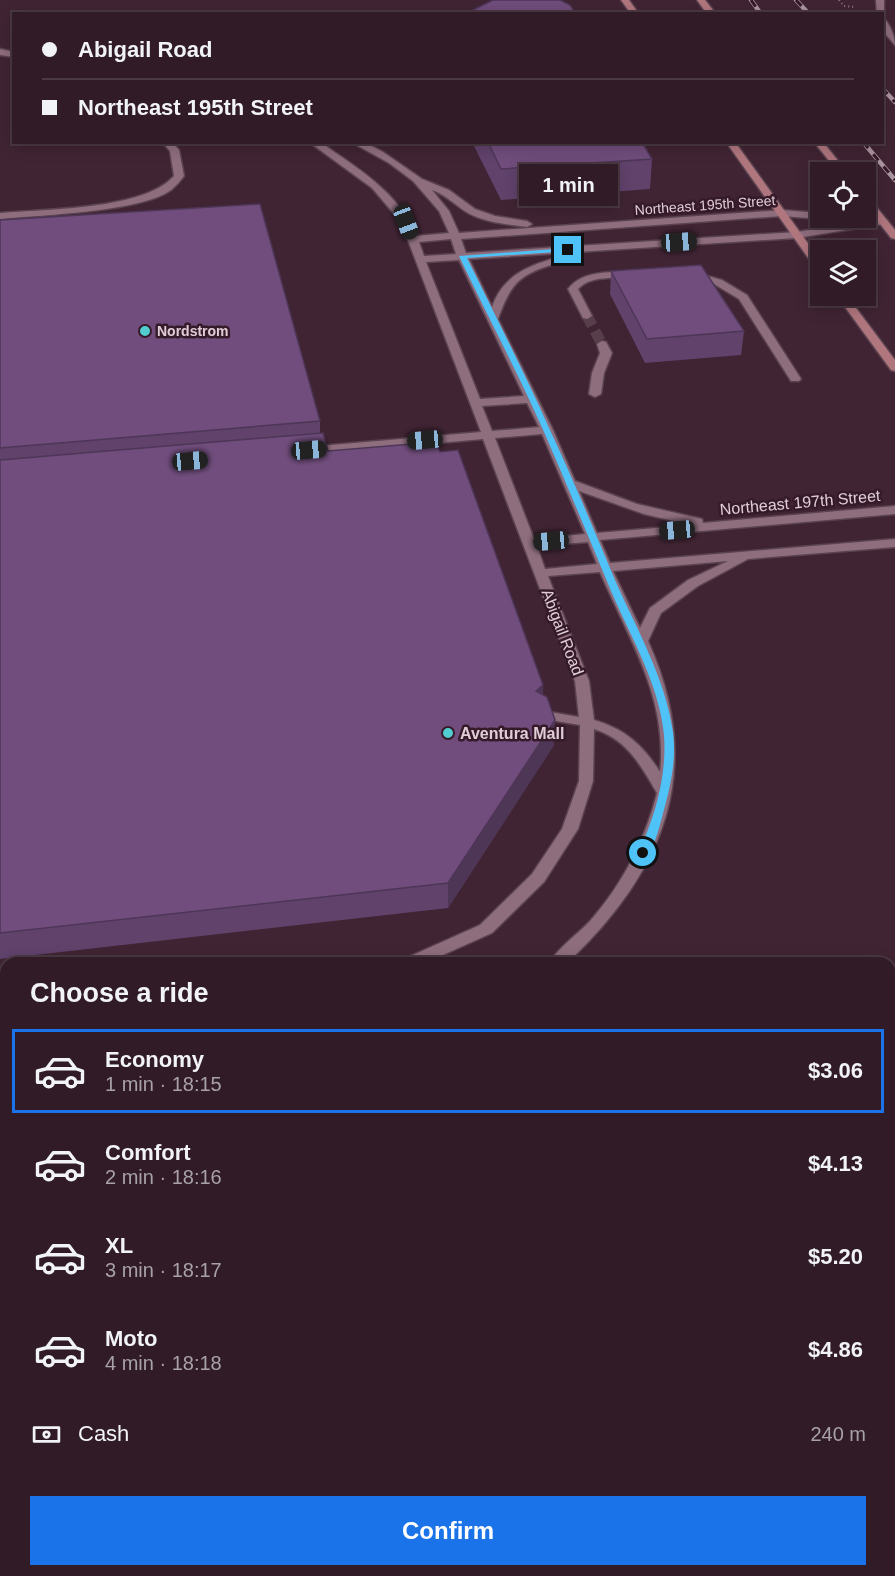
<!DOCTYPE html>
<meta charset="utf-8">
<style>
:root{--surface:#301b26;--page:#3c2832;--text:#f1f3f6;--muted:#a8a1a7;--line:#4b3943;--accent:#1a73e8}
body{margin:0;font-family:Helvetica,sans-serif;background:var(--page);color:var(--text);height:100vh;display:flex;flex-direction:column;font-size:22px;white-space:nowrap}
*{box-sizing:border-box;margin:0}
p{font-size:20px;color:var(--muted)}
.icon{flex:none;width:33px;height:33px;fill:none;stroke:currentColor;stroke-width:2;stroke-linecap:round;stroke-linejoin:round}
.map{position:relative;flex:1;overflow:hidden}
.sheet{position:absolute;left:0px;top:957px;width:896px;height:620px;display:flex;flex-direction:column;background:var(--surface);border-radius:18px 18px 0 0;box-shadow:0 3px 15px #0003,0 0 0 2px var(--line)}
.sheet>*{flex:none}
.top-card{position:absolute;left:12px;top:12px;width:872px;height:132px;border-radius:0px;box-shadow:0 3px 15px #0003,0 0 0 2px var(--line);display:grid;align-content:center;height:132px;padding:0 30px;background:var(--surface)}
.fabs{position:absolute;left:810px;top:162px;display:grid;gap:12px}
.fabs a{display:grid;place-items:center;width:66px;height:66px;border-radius:0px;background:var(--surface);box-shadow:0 3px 15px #0003,0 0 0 2px var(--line);font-size:30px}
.end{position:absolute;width:27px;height:27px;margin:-14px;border:8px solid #4fc3f7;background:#111;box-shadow:0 0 0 3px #111}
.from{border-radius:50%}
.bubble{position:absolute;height:42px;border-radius:0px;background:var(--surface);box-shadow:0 3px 15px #0003,0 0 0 2px var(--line);font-size:20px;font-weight:700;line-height:42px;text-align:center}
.car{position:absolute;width:18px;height:36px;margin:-18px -9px;border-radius:8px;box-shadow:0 0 4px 2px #0007;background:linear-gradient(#222 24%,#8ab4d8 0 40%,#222 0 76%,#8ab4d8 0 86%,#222 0)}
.top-card b{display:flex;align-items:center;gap:21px;height:57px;font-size:22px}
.top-card b+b{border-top:2px solid var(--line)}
.top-card i{width:15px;height:15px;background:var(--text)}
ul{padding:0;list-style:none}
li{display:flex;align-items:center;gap:18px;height:84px;margin:0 12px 9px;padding:0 18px;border:3px solid transparent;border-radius:0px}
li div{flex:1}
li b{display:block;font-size:22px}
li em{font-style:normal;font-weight:700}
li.active{border-color:var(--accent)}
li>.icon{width:54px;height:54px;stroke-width:1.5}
h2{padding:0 30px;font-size:27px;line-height:72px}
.pay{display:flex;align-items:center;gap:15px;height:66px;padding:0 30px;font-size:22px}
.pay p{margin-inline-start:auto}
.action{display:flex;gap:12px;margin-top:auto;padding:12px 30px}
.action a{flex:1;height:69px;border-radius:0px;background:var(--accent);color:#fff;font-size:24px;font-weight:700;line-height:69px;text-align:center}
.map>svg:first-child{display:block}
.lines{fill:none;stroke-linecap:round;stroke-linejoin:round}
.minor-tunnel{stroke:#583d4b;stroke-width:11;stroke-dasharray:11 6;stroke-linecap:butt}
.minor-casing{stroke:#5a424f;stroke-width:3}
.major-casing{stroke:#5a424f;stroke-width:3}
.path-far1{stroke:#927a86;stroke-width:2;stroke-dasharray:1 3;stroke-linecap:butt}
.path{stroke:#927a86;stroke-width:4.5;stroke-dasharray:2 6;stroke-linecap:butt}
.minor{fill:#8e6d7d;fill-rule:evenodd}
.major{fill:#b0767e;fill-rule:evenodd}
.rail-casing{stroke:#aa949f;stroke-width:4.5}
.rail{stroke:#351a29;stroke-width:3;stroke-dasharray:8;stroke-linecap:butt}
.wall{fill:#60426b}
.shaded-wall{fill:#4e3657}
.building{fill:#704d7c;stroke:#4e3657;stroke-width:1.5}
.route{fill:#4fc3f7}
.poi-dot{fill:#52cdcf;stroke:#351a29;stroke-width:2}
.labels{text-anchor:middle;stroke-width:5;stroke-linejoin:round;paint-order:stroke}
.far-street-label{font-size:14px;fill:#e0cdd6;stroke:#351a29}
.far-poi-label{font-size:14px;font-weight:bold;fill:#e0cdd6;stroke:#351a29;text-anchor:start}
.street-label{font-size:16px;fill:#e0cdd6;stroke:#351a29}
.poi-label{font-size:16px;font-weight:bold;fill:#e0cdd6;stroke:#351a29;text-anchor:start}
</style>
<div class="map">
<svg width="895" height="1576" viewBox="0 0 895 1576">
<rect width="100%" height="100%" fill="#402433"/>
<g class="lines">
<polyline class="minor-tunnel" points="587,316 602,344"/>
<g class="minor-casing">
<g id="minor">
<polygon points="876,0 884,0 884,16 877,14"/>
<path d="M882,17C889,21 895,37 895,45L882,30Z"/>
<polygon points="0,49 14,52 14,57 0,55"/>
<path d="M162,142H172L179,150L184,176C180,181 176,186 171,190C141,212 40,215 0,219V213C45,209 144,210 174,176L170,151Z"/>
<path d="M309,142H320C357,168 399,192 416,236L449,233L439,211L413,181L389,163L351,142H364L383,152L422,179L449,190L475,209L495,216L527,221L532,224L527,227C507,224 486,223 468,213C455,205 446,195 432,190L449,211L459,233L782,210L820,213V218H824L820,219L782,216L461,239L466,253L797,232L883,218L888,221L883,224L797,238L469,259L492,307C505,269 540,262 575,253L580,256C574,260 565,261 558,263C519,274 511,283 498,319L553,430L575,481L637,504L702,519L703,523L895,506V514L600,540L610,563L895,539V547L748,559L698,586L661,613L648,641C706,769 665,871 567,963H549C559,947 578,934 591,920C623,883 645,840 657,793C641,766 627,739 594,729L593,781L578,829L544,882L492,933L425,963H402L404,959L480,925L532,874L562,829L579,781L580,725L544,719L537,715L544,711L579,717L575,681L483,439L308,455L302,451L308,447L481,432L401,222L372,188ZM451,239L456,254L424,256L419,242ZM459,260L524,396L480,399L426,262ZM527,403L539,427L492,431L482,406ZM542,434L585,534L534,539L495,438ZM579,491L644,514L691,525L597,533ZM588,542L597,564L545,569L537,546ZM728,561L688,580L650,608L640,628L613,571ZM600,572C628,638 668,697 660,772C643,745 625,729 594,720L589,681L548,576Z"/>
<path d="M630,271L635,274L634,276C615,280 592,274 578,289L592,316L587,319L583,318L568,289C583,270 608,273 630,271Z"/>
<polygon points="690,271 722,280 747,295 801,379 799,381 791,381 739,299 714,284 686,276 685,274"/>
<polygon points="602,341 606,342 612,353 604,373 601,394 595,397 589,394 592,373 600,353 597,344"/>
<polygon points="6,1101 6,1116 0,1118 0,1103"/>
<polygon points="6,1174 6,1189 0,1191 0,1176"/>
<polygon points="6,1236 6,1262 0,1264 0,1237"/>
<polygon points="895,1337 895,1354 890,1355 890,1339"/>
<polygon points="890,1410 895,1412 895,1439 890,1437"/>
<polygon points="0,1426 6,1428 6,1456 0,1454"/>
<polygon points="895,1469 895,1487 890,1489 890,1471"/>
<polygon points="53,1570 76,1570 78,1576 56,1576"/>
<polygon points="256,1570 289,1570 286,1576 254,1576"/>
<polygon points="609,1570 644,1570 641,1576 607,1576"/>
</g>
</g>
<g class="major-casing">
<g id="major">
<polygon points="621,0 629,0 639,14 631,14"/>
<polygon points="697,0 705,0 716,14 707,14"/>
<polygon points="726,142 735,142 820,260 820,270 816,269"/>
<polygon points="814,142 823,142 847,172 838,172"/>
<polygon points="866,197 869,198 895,230 895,239 891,238 866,206"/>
<polygon points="837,296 847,296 895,360 895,371 891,370"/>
</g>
</g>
<polyline class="path-far1" points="839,0 844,6 855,7"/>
<polyline class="path" points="18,1576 27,1571"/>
<use href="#minor" class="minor"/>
<use href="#major" class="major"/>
<g class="rail-casing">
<g id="rail">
<polyline points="751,0 761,14"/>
<polyline points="796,0 809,14"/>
<polyline points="882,88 895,102"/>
<polyline points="863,142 895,180"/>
</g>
</g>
<use href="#rail" class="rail"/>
</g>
<g class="wall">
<polygon points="472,142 642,142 652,159 650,189 501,200"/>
<polygon points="0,220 320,421 320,433 328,451 440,452 543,685 543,695 555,720 554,745 448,908 0,959"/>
<polygon points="611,271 744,331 741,355 645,363 610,294"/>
</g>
<g class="shaded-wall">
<polygon points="543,685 542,709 536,691"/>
<polygon points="555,720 554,745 448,908 448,883"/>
</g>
<g class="building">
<polygon points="493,0 560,0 570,5 576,14 465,14"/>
<polygon points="488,142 642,142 652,159 501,169"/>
<polygon points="260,204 320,421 0,448 0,220"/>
<polygon points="701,265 744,331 647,339 611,271"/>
<polygon points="323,433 328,451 436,442 440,452 458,450 543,685 536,691 547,697 555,720 448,883 0,933 0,460"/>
</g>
<path class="route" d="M568,248L571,251L467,258C495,315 524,372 550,430C573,479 594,530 615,580C637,630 665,677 673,732C677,763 669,792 661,821C658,832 653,852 643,856L638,853C655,817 667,776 664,735C659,683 631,638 611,591C589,538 567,485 544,432C518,373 487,315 459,256Z"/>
<g class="poi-dot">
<circle cx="145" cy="331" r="6"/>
<circle cx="448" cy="733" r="6"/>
</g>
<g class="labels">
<g class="far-street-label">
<text transform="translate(705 205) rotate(-4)" y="5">Northeast 195th Street</text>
</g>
<g class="far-poi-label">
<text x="157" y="336">Nordstrom</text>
</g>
<g class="street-label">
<text transform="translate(800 502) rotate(-5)" y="6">Northeast 197th Street</text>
<text transform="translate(563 632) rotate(69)" y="6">Abigail Road</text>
</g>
<g class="poi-label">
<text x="460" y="739">Aventura Mall</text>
</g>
</g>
</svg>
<div class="fabs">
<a><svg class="icon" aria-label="locate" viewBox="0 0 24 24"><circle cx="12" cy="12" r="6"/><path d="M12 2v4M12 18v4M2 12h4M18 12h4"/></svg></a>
<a><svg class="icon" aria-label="layers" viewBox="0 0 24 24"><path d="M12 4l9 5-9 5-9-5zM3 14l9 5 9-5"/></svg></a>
</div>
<i class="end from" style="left:643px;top:853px"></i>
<i class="end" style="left:568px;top:250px"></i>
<div class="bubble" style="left:519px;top:164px;width:99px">1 min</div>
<i class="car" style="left:406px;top:222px;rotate:159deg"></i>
<i class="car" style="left:679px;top:242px;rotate:86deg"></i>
<i class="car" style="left:425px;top:440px;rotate:265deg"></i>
<i class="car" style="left:309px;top:450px;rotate:85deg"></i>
<i class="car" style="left:190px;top:461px;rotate:85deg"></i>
<i class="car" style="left:677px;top:530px;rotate:265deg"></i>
<i class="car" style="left:551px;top:541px;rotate:265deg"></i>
<div class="top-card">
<b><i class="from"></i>Abigail Road</b>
<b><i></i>Northeast 195th Street</b>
</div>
<section class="sheet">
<h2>Choose a ride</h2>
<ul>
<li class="active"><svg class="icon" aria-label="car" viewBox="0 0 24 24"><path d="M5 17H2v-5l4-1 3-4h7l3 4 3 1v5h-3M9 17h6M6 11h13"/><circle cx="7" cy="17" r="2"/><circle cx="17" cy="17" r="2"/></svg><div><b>Economy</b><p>1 min · 18:15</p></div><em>$3.06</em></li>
<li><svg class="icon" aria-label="car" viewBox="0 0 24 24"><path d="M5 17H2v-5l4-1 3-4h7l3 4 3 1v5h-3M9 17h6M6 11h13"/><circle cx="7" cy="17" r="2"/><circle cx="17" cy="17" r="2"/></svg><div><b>Comfort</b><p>2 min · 18:16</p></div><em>$4.13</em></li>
<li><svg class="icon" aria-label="car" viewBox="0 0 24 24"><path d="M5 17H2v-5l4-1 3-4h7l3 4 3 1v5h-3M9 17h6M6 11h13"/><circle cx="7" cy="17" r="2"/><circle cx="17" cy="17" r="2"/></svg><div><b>XL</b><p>3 min · 18:17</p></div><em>$5.20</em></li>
<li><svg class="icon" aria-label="car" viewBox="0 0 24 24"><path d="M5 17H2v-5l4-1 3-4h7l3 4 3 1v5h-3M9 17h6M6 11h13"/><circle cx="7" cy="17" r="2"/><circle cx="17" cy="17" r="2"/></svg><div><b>Moto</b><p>4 min · 18:18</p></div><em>$4.86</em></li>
</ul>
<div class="pay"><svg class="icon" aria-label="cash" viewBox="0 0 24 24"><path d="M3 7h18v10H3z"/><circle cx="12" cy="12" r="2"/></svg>Cash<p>240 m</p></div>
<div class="action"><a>Confirm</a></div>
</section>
</div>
